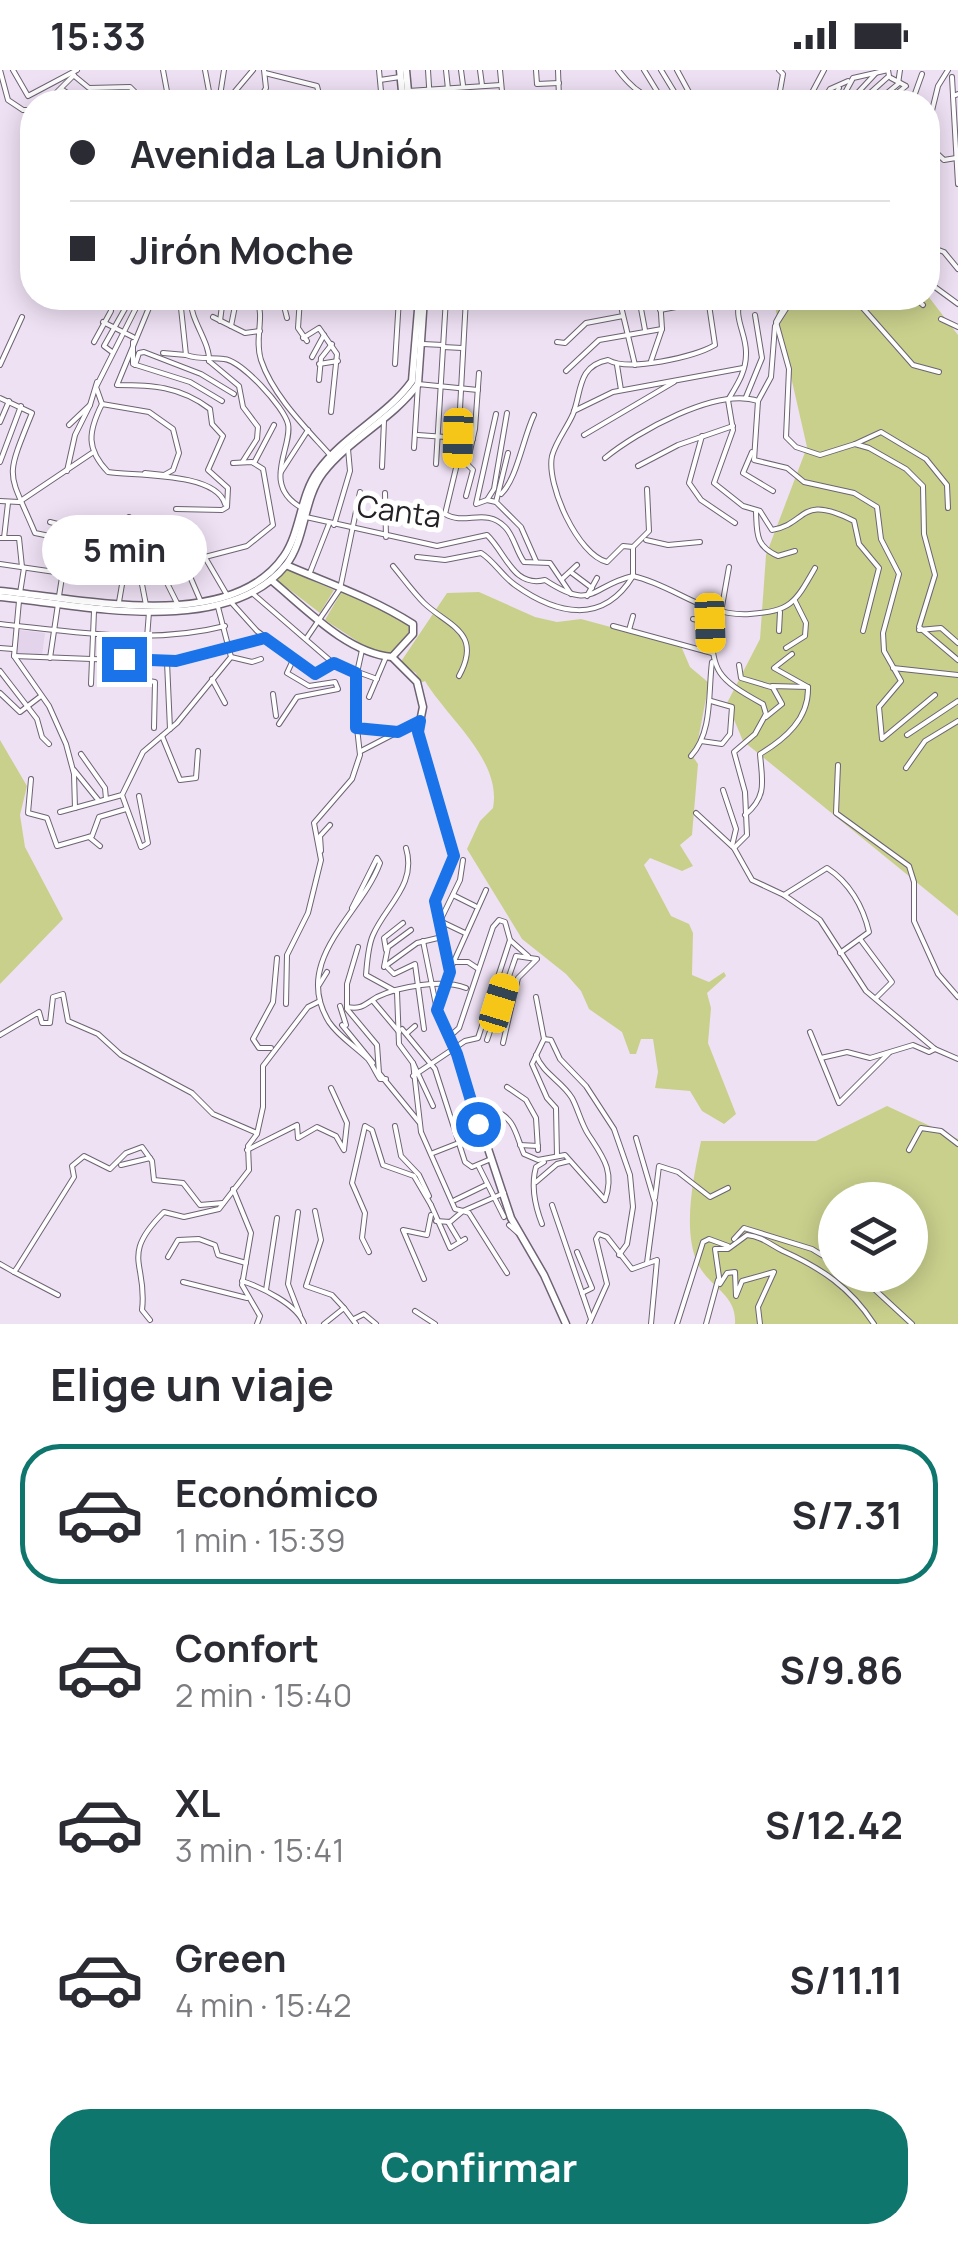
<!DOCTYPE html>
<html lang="es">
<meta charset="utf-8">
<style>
:root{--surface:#fff;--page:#f7f7f7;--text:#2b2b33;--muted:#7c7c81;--line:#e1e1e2;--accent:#0f766e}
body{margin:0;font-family:Manrope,sans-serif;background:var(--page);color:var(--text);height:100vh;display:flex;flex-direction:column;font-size:38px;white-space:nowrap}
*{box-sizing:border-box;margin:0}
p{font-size:32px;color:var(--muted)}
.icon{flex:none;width:55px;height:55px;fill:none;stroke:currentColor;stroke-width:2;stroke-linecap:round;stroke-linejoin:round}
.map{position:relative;height:1254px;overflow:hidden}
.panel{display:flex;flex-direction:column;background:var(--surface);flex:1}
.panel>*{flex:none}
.guide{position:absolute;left:20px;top:20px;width:920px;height:220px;border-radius:40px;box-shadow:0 5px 25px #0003;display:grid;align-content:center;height:220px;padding:0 50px;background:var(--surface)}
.fabs{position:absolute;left:818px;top:1112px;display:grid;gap:20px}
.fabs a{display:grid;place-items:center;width:110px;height:110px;border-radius:50%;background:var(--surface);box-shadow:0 5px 25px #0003;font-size:50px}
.end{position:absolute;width:45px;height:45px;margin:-22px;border:12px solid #1a73e8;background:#fff;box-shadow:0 0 0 5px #fff}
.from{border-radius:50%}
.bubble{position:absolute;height:70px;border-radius:35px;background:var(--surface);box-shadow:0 5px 25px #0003;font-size:32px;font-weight:700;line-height:70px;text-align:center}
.car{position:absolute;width:30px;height:60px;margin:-30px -15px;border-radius:12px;box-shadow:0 0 8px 2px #0007;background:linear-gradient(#f5c518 24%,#345 0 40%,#f5c518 0 76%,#345 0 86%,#f5c518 0)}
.guide b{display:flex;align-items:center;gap:35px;height:95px;font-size:38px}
.guide b+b{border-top:2px solid var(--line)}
.guide i{width:25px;height:25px;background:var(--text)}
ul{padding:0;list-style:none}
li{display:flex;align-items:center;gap:30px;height:140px;margin:0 20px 15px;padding:0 30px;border:5px solid transparent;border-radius:40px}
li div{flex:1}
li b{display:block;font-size:38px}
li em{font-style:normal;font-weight:700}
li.active{border-color:var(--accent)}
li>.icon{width:90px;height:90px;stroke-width:1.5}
h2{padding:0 50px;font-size:45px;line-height:120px}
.cta{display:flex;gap:20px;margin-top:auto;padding:20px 50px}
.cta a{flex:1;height:115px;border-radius:40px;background:var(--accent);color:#fff;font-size:40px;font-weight:700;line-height:115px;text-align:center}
.status{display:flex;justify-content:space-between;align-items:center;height:70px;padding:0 50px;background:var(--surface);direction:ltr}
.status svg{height:28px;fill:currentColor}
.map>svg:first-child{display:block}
.built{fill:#e3d3eb}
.green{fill:#c9d08c;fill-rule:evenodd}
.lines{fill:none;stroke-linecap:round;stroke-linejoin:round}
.minor-casing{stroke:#6d6372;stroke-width:6}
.secondary-casing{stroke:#6d6372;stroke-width:9}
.minor{stroke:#fff;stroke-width:4}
.secondary{stroke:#fff;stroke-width:6}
.route{stroke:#1a73e8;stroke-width:12}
.labels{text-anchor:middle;stroke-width:10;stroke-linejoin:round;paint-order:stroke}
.street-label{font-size:30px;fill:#252127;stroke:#fff}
</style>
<div class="status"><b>15:33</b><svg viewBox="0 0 49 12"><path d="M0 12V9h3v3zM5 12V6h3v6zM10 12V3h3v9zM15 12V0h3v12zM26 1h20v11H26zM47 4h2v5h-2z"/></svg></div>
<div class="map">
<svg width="958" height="1254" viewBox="0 0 958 1254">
<rect width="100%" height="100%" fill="#eee1f4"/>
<polygon class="built" points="19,560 45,563 42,586 16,583"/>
<g class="green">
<polygon points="928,226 958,265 958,846 743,671 727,633 760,569 766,485 807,377 773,228"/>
<polygon points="286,499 334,520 320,543 277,510"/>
<path d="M342,521C367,531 394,538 412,559L390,584L369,579L325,550Z"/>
<path d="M479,522L535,547L557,552L581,549L681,576L690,597L709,613L698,670L691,684L698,694L692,765L680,775L693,796L682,801L650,788L644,795L671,846L689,854L693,863L692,905L709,912L724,902L726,906L707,923L711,938L708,973L736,1044L724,1054L702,1041L690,1021L655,1018L658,1002L653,969H641L636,984H630L622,962L589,939L581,921L566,904L522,869L467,779L480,751L493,738C502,690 447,648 425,611L420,613L416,603L400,593L447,523Z"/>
<polygon points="0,670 27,716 20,745 25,777 63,849 0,914"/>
<path d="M887,1036L958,1069V1254H735C737,1225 711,1218 699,1196C681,1163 694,1105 701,1071H816ZM835,1130H910V1205H835Z"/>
</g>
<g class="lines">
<g class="minor-casing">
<g id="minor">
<polyline points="0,0 8,30 23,40 32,40"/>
<polyline points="13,0 28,26 77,0"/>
<polyline points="163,0 169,32"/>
<polyline points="205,0 211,32"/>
<polyline points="379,0 382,32"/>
<polyline points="428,0 430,32"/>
<polyline points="446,0 448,19"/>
<polyline points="461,0 463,15"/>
<polyline points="480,0 482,15"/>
<polyline points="500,0 503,32"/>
<polyline points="536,0 537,14 559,13"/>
<polyline points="558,0 559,28"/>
<path d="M618,0C639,28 657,36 690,24L677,0"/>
<polyline points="644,0 663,31"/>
<polyline points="661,0 678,28"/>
<polyline points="265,3 317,16 321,32"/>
<polyline points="72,4 89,18 130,17 145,32"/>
<polyline points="952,7 953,25"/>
<polyline points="380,10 400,7"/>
<polyline points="61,19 82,32"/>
<polyline points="408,21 501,15"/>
<polyline points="958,24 953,26 958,114"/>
<polyline points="47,32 74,5"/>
<polyline points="102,32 109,27"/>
<polyline points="219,32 224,0"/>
<polyline points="226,32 253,0"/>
<polyline points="258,32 266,18 264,0"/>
<polyline points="511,32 570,29"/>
<polyline points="778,32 783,4 779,0"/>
<polyline points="807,32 824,0"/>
<polyline points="822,32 830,19 848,11"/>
<polyline points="830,32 839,18"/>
<polyline points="840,32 853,8 888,0"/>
<polyline points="849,32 876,3"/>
<polyline points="860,32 889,6 888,0"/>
<polyline points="876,32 898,14 900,0"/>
<polyline points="886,32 906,16 891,8"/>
<polyline points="912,32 922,4"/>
<polyline points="928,57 938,16 948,0"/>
<polyline points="928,75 944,90 956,88"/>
<polyline points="928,176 944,182 958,199"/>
<polyline points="928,212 958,234"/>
<path d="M153,228L117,315C151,315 180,316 210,339L212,354L223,366L208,400L228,418L227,437L222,440L176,439"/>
<path d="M172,228L181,238L186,285C200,290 211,287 224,289C242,291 284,337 288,354C293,377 260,415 302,438"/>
<path d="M190,228C191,252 210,272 209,291"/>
<polyline points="235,228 242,235 258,228"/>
<path d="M257,228C265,249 254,268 261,290C273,326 307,359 331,386"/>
<polyline points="282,228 287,248"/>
<polyline points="300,228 298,258 307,271"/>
<path d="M466,228L457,394L445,444C465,456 486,437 505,457C514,466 516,481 524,492L550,493L571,524"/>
<polyline points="598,228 625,228"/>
<polyline points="619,228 635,295"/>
<polyline points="639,228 645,260"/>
<path d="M741,228C732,247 747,264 746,284C746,302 737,315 728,330L733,360L714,413L743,436L760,441L772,460C808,454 799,423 854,451L859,474L879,498L863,561"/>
<polyline points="789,228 776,252 789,299 786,367 796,377 820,385 855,374 869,378 906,399 923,416 924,464 935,505 919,557 958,590"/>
<polyline points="793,228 775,256 771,307 758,331 754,390 787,398 804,412 854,423 877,437 881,469 899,504 883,563 884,581 901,611 879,637 882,669 935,625"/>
<polyline points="854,228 913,295 939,302"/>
<polyline points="915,228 923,235"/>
<polyline points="399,234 419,235"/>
<polyline points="425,234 465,233"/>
<polyline points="660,240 708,231"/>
<polyline points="213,247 245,263 260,261"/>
<polyline points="941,249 958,257"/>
<polyline points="220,251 223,228"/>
<polyline points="103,252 133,267"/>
<polyline points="231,256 236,231"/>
<polyline points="303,268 319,258 337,284 331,342"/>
<polyline points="94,272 111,241"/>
<polyline points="133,272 133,294 190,312 222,331"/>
<polyline points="557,272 565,273 586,253 623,246"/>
<polyline points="423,274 443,275"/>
<polyline points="443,277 462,278"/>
<polyline points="112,282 104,276 131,228"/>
<polyline points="163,283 186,285"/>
<polyline points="312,287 324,265"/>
<polyline points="209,291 239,316 243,337 258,357 257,369 243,391"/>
<polyline points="651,291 662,259 660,228"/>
<polyline points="319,294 338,291"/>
<polyline points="395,294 399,228"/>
<polyline points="0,295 22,247"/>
<polyline points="135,295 139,283 144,282 201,304 234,324"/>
<polyline points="617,295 621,320"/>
<polyline points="566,301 599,270 662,259"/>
<polyline points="319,310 321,288 332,274"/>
<polyline points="746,327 762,288 755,245"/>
<path d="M0,328L32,343C4,412 8,399 35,463L88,474L118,503L142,498L196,472L227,525"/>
<polyline points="102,334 96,317 141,228"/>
<polyline points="574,341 613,322 743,298"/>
<polyline points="0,352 9,331"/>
<polyline points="69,355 90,335 97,312"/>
<polyline points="418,365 473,369"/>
<polyline points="584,365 674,312"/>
<polyline points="702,366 689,413 701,430 735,453"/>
<polyline points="855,374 881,362 926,389 947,415 948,438"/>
<polyline points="414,378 418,314 478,320"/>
<polyline points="752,382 743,403 773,421"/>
<polyline points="508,383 496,432 521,457 536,491"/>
<path d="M605,388C637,362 716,317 758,331"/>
<polyline points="0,392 21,336"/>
<polyline points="254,393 274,355"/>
<polyline points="436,394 446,228"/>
<polyline points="638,396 678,375 733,356"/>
<polyline points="382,397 384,351"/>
<polyline points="67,401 75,365 90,335"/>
<polyline points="281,402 308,360"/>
<path d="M145,403L164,405L173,400L179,383L173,359L149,342L102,334C88,362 86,379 108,402C136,406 216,402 225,434"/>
<polyline points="385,423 386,467"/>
<path d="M501,424C517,409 523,368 534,345"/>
<polyline points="466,426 473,400 467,394 475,359 479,303"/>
<polyline points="487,430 476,434 496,344"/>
<polyline points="0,431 19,432 92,383"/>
<polyline points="496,432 487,430 494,419 507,343"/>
<path d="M756,442C757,463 755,476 778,486L795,481"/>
<polyline points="129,447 146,535"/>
<path d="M306,447L437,476L487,465C506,483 513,518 545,510C594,542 590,516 633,506C676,516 704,547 750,544C791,541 795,533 815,498"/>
<polyline points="50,452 99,465 114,481 134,478"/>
<polyline points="334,455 350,401 348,379"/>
<polyline points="0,468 19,468 22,497"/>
<polyline points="4,468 8,433"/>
<polyline points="646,470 668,475 700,472"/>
<polyline points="633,477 649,461 647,419"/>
<polyline points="179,481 201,532"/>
<polyline points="205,487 247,476 273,455 263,399 252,392 233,393"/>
<path d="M417,487L445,490L481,483C494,491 502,506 515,515C557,545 603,555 633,506V477L623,476L607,492C578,485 546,415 552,386C556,371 567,358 573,344C582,321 577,296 608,290C629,302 694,287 715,275L708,228"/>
<polyline points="156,491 178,535"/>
<polyline points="0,494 103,509"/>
<path d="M393,496C403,508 413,522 424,533C448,556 483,562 459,606"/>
<polyline points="572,503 592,518"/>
<polyline points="309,505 329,454"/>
<polyline points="562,509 577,495"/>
<polyline points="251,522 333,593 377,609"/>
<polyline points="20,523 24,498"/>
<polyline points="59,526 63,501"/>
<polyline points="587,526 597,508"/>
<polyline points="19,531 14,586 49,636 66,674 74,704 75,738"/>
<polyline points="230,531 257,561 315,604 333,593"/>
<polyline points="119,532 124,503"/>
<path d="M709,541C715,600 708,604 763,634L766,644L755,664L734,682L745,722L747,765L734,778"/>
<polyline points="721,542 729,497"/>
<polyline points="693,549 711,553"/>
<path d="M0,554C76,562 151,575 225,556"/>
<polyline points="613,556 712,583"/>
<polyline points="629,560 633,546"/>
<polyline points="919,560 941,558 958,573"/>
<polyline points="779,561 780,542"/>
<polyline points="306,569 340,519 360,422"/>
<polyline points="0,578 13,579"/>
<polyline points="786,578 805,566 806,553 795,531"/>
<polyline points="792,584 774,598 808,617"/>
<polyline points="14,586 169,592 265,568"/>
<polyline points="231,587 252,592 261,589"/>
<polyline points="50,588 58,534"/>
<polyline points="124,589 125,566"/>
<polyline points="167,592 170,659"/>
<polyline points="739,595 741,608 771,617"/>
<polyline points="893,598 958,605"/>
<polyline points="0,601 37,649 42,667 49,674"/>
<polyline points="118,606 155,612 154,658"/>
<polyline points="144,607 149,542"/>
<polyline points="212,609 225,633"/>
<polyline points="91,614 94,541"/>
<polyline points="0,623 20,642 41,626"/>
<polyline points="273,624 276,646"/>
<polyline points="369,627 386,587"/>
<polyline points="279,654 297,627 338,619 335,612 309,616 287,603 293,590"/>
<polyline points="356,658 396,661"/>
<polyline points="907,665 958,631"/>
<polyline points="162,666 180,710 196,708 198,681"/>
<polyline points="701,671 722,674 730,664 732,637 711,631"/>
<polyline points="361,681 419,651"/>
<polyline points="81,684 105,718 106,729"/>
<path d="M691,686C713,662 708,622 712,592"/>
<polyline points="838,695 836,743 909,796 914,812 914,851 938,904 958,927"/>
<polyline points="906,698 925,671 958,651"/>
<polyline points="74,700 99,731"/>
<polyline points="31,709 28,743 47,748 57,776 92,766 99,747 126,739"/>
<polyline points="723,720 736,759 732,776"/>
<polyline points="122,725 141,777 148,773 139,726"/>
<polyline points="60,742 122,725 143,682 177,653 231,587 218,537"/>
<polyline points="696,743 734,778 752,810 784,825 820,850 866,921 935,979 958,989"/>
<path d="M745,745C768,726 762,710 760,684C785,669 809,649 808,617L772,616L782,634L766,647"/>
<polyline points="89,767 100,776"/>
<path d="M406,778C417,815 386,835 373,865C368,876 367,893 366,905L397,922L399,974L413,993L421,1062L455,1139L463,1141L504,1123"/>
<polyline points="321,781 320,766 330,755"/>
<polyline points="453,825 475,836"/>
<path d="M784,825L827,798C849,812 863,836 869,862L840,883"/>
<path d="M352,838L377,788L380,793C361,845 291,890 329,952C339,967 355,976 368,989C372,994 376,1003 380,1009H386"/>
<polyline points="441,849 460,810 463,790"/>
<polyline points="442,852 465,863"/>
<polyline points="411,860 388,877 384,897 417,873 442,867"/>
<polyline points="860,869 892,912 876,928"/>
<polyline points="510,870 528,886"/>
<polyline points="423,871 436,935"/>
<polyline points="358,877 347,914 347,939 377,975 379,1003 419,1052"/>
<polyline points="386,880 384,868 403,853"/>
<polyline points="454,892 468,892 477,898"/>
<polyline points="388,898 394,904 415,894 424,959"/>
<polyline points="451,898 486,820"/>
<polyline points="319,915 327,902"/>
<polyline points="536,927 544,969 532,994 547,1028 556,1038 557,1086"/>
<polyline points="373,931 399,962"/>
<polyline points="286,934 287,885 308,843 321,790 314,753 352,709 360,685 353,621 362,580"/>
<polyline points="340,936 346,955"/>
<path d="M347,937C362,940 365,934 377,927C400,916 443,909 466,918"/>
<polyline points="342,955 373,993"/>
<polyline points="402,959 435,999 465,1092 472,1097 491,1089"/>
<polyline points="810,962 839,1033 889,983"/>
<polyline points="407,963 415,956"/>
<polyline points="0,965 39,942 42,953 50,953 53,927 63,924 68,951 98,964 121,985 192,1023 213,1044 257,1063"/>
<polyline points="544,969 551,970 560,989 586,1016 614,1059 630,1105 633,1137 627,1174 619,1185"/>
<polyline points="487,970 516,886 537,889 518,908 503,973"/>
<polyline points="271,978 259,978 253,969 273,932 277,888"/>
<path d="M536,985C543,1004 562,1011 572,1028C578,1039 581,1053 588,1064C603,1087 615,1101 605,1130"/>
<polyline points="821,988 847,982 870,988 913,975 929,982 935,979"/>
<polyline points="413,993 433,1036"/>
<polyline points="413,1006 465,971 478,968 510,870 505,852 499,850 493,857 459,958 449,967"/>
<polyline points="507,1017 526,1030 536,1048 538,1080"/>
<path d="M480,1052L494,1041C515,1047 516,1066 524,1084L538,1090L565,1085L605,1130"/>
<polyline points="395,1056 401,1086 419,1105 429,1126"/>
<polyline points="636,1068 655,1133 647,1193"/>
<polyline points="520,1075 538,1076"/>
<polyline points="247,1080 297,1055 298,1068 317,1057 336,1066 344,1080 347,1053 331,1018"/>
<polyline points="909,1080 921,1058 941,1061 958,1074"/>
<polyline points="433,1083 456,1074"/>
<polyline points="121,1095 150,1088"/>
<polyline points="478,1095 504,1147"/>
<polyline points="536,1112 557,1094 569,1091"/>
<polyline points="233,1119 251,1163 242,1215 260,1246 257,1254"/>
<polyline points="655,1128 659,1096 678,1102 710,1127 728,1118"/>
<polyline points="455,1130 486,1115"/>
<polyline points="431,1135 450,1178 465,1169"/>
<polyline points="552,1135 591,1249"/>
<polyline points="315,1141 321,1170 306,1216 332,1225 344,1238"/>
<polyline points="298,1142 288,1214 300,1245"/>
<polyline points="436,1151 450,1152 463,1141 469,1143 507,1203"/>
<polyline points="448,1152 460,1172"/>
<path d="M542,1154C535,1136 531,1115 536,1097L544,1092"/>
<polyline points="509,1155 518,1163"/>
<polyline points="734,1169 744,1158 812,1179 835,1193"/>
<polyline points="369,1182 362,1168 365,1143 352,1113 365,1056 372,1060 383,1095 414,1106 431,1135"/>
<polyline points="577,1182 592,1218 582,1223"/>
<polyline points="168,1187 178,1170 199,1169 215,1175 218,1185 246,1193"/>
<polyline points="0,1194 14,1202 17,1198 74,1107 72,1096 84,1086 110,1099 126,1083 142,1077 152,1091 154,1110 183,1113 200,1135 223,1133"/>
<polyline points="14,1202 58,1225"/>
<polyline points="859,1205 912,1254"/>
<polyline points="424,1209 403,1160 427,1165 431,1145"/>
<path d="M242,1211C261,1217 298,1235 304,1254"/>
<polyline points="183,1212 247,1228"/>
<polyline points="266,1220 277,1148"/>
<polyline points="415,1241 435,1254"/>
<polyline points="354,1249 364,1244 376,1254"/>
<path d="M150,1250L142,1240C148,1193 119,1187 164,1142L184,1147L219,1139L249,1100L248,1076L257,1064L263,1037V996L308,937L320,931"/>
<polyline points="324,1254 344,1238 356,1254"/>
<polyline points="589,1254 607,1214 596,1169 599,1164 607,1167 632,1199 657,1190 651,1254"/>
<polyline points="677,1254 703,1172 709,1169 728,1176"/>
<polyline points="706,1254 718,1210"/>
<path d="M760,1254L758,1237L774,1202L742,1211L736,1226L735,1202L727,1203L720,1214L715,1179H728L747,1165C763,1167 769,1174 783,1181C821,1198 850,1217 874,1254"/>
</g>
</g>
<g class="secondary-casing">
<g id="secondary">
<polyline points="400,0 403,32"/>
<polyline points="406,0 409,32"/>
<path d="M271,510C305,538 347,583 392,587L413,564V554C372,528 330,514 286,495"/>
<path d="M0,521C79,528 230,565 284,486C301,461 300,425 318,401C343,366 387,346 412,311L419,228"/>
<path d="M0,527C81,535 226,569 286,495C306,469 303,429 323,403C349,369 393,349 418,314L424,228"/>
<polyline points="392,587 417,612 423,637 418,662 454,786 435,831 450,902 437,940 457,985 511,1148 544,1205 566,1254"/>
</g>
</g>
<use href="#minor" class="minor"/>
<use href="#secondary" class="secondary"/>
</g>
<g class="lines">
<polyline class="route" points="124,589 176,591 265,568 315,604 334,593 356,603 356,658 398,662 420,651 418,662 454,786 435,831 450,902 437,940 457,984 478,1054"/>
</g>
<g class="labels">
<g class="street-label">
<text transform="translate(399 442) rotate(8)" y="10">Canta</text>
</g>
</g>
</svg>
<div class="fabs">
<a><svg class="icon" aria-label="layers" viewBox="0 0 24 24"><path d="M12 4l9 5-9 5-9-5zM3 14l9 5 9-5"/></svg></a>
</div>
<i class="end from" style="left:478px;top:1054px"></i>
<i class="end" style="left:124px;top:589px"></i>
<div class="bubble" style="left:42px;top:445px;width:165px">5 min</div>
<i class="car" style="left:458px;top:368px;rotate:181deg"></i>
<i class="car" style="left:710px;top:553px;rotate:178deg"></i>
<i class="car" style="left:499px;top:933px;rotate:17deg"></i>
<div class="guide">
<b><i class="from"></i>Avenida La Unión</b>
<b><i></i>Jirón Moche</b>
</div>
</div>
<section class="panel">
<h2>Elige un viaje</h2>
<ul>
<li class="active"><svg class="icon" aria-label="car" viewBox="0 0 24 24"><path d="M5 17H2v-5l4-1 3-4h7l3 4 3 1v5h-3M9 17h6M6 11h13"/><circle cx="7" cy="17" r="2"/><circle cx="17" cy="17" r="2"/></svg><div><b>Económico</b><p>1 min · 15:39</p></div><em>S/7.31</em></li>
<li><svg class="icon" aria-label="car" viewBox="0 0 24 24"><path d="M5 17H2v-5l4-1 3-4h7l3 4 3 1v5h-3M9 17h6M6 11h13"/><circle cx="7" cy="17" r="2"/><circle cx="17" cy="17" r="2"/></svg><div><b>Confort</b><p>2 min · 15:40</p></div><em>S/9.86</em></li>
<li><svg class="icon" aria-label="car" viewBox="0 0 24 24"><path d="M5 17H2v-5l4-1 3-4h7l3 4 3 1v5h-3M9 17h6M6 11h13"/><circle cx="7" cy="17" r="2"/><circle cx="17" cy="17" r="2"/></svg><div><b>XL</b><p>3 min · 15:41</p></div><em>S/12.42</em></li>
<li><svg class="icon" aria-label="car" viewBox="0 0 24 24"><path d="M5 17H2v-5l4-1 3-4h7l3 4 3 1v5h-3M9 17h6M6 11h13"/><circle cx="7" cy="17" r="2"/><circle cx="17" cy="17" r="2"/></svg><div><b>Green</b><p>4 min · 15:42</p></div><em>S/11.11</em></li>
</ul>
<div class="cta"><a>Confirmar</a></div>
</section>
